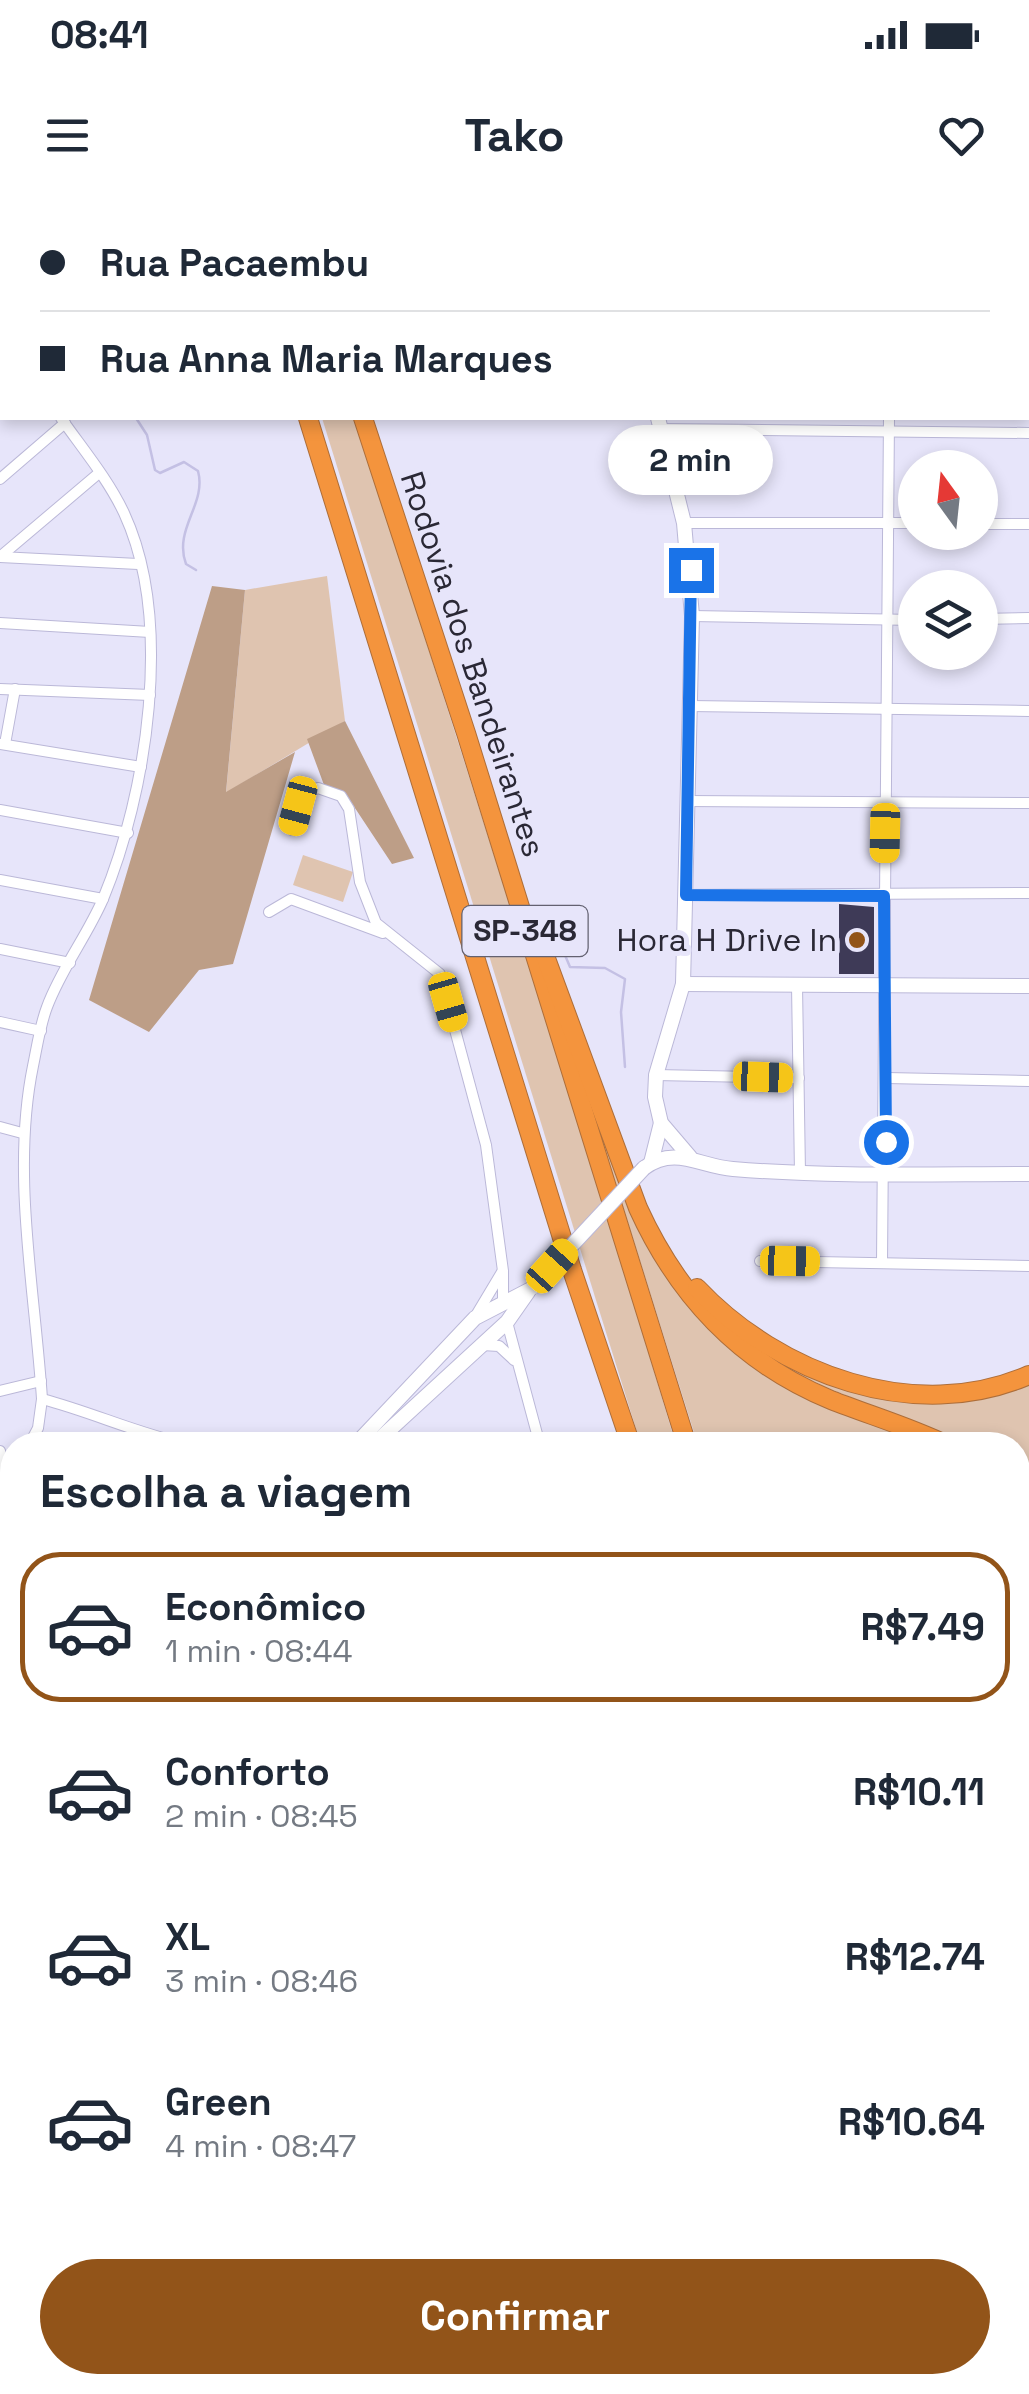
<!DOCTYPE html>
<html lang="pt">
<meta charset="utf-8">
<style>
:root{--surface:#fff;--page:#f2f2f3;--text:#1f2937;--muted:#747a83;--line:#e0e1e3;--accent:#925419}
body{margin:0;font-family:"Space Grotesk",sans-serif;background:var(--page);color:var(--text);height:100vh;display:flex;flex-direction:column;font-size:38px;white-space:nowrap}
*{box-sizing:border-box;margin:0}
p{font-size:32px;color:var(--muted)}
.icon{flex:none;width:55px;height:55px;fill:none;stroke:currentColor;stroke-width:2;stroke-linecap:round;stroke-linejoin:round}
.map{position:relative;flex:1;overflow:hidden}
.side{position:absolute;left:0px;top:1232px;width:1030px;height:962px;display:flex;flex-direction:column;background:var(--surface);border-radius:40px 40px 0 0;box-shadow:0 5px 15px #0003}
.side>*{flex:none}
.hud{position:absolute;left:0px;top:0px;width:1030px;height:220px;box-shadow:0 5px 15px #0003;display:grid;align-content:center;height:220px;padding:0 40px;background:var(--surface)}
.needle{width:65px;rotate:345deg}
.buttons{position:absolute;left:898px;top:250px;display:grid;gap:20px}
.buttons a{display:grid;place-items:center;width:100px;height:100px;border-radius:50%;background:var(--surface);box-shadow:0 5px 15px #0003;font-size:50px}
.end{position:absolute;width:45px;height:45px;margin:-22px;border:12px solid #1a73e8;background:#fff;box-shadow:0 0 0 5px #fff}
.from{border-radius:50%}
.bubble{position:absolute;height:70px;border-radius:35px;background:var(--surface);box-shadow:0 5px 15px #0003;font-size:32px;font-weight:700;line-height:70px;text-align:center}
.car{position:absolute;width:30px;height:60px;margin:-30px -15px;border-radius:12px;box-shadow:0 0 8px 2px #0007;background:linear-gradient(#f5c518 24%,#345 0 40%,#f5c518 0 76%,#345 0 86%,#f5c518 0)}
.hud b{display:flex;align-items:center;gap:35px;height:95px;font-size:38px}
.hud b+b{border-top:2px solid var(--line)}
.hud i{width:25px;height:25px;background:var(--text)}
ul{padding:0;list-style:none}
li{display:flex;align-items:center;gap:30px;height:150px;margin:0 20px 15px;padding:0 20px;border:5px solid transparent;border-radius:40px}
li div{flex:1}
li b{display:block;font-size:38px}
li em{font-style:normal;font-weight:700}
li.on{border-color:var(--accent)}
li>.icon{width:90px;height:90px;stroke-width:1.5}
h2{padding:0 40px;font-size:45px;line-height:120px}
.primary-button{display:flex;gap:20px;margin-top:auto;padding:20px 40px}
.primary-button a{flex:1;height:115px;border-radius:60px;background:var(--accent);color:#fff;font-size:40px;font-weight:700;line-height:115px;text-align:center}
.status{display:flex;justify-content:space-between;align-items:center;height:70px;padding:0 50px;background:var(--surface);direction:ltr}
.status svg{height:28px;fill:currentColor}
header{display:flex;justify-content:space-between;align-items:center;height:130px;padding:0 40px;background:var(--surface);font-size:45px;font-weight:700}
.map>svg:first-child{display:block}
.green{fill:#dfc4b0}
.forest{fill:#bd9e87}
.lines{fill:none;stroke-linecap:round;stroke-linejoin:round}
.stream{stroke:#c4c0e4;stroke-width:2.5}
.building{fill:#3e3a57}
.street-casing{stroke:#bbb8d8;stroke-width:12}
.secondary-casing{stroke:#bbb8d8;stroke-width:16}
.highway-casing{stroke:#ad6e3a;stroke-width:20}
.street{stroke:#fff;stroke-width:10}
.secondary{stroke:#fff;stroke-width:14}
.highway{stroke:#f4943d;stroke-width:18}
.secondary-bridge-casing{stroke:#bbb8d8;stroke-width:16;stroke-linecap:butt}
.secondary-bridge{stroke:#fff;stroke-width:14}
.route{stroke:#1a73e8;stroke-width:12}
.poi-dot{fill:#925419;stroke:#e7e5fa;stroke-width:4}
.labels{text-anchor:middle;stroke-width:10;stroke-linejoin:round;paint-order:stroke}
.shield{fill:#e7e5fa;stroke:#636170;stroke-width:2.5}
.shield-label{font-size:30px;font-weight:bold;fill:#2a2835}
.street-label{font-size:32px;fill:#2a2835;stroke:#e7e5fa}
.poi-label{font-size:32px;fill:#2a2835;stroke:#e7e5fa;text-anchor:end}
</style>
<div class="status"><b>08:41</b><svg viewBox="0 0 49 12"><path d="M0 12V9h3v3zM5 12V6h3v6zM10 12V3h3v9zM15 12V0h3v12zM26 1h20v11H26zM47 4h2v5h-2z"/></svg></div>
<header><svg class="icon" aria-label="menu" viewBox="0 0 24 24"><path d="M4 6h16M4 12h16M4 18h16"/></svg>Tako<svg class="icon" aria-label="heart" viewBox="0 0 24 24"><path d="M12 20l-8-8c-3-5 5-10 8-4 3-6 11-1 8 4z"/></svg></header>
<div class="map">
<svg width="1029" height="2194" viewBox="0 0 1029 2194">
<rect width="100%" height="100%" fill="#e7e5fa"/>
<g class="green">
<polygon points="322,218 355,218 594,970 676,1245 641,1245"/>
<polygon points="327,376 345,521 226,593 245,390"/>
<polygon points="303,655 353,672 343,702 293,685"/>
<polygon points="575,854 621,980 735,1152 776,1181 928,1245 698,1245"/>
<polygon points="728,1125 882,1194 1029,1180 1029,1282 1018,1273 1018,1245 969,1245 823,1186 773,1161"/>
<polygon points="1029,1355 1029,1670 1018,1663 1018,1367"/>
<polygon points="1018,1749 1029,1756 1029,1932 1018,1922"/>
</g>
<g class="forest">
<polygon points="212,386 245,390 226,592 295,552 233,764 199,770 149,832 89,800"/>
<polygon points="345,521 414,658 392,664 349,599 324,585 307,539"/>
</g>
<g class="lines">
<g class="stream">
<polyline points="0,28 2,32"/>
<path d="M136,218L147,235L155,270L160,273L184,262L198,271C207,304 173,329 186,364L196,370"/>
<polyline points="551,722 570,767 605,768 625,779 621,812 625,867"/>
</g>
</g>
<polygon class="building" points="839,704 874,707 874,774 839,774"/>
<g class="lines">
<g class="street-casing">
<g id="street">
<polyline points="891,2 891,0"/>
<polyline points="1028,46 1029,46"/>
<polyline points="1028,136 1029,136"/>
<polyline points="0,194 2,192"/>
<polyline points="661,229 1029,233"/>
<polyline points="0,279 65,223"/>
<polyline points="684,323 915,323"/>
<polyline points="980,324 1029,324"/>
<polyline points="1,356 99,273"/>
<polyline points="0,357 138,364"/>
<polyline points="692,416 915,420"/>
<polyline points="980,419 1029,418"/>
<polyline points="0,423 150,432"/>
<polyline points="0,489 150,495"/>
<polyline points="690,506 1029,511"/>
<polyline points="0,544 141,567"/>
<polyline points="5,544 15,489"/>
<polyline points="686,601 1029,603"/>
<polyline points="0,610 128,633"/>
<polyline points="292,630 307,592 318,588 341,596 349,609 360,682 376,723 440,774 486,945 503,1071 503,1103"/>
<polyline points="0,680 103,699"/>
<polyline points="686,695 1029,693"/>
<polyline points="269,712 291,699 383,733"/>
<polyline points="0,749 70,763"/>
<polyline points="797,785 800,973"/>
<polyline points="0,822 41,831"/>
<polyline points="656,875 799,878"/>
<polyline points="887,878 1029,881"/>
<polyline points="0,927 22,933"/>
<polyline points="760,1061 1029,1066"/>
<polyline points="882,1063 889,218"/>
<polyline points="475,1117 502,1072"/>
<polyline points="507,1122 540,1245"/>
<polyline points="482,1145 499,1146 514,1160"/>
<polyline points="0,1191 41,1181"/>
<path d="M42,1199C92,1212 138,1234 190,1245"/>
<path d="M29,1245L38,1228L42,1199C35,1090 11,973 33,866C37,847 40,825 47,807C61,769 87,736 103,699C147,593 174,421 124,313C108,279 82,248 61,218"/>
<polyline points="0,1251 7,1278"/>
<polyline points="0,1379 2,1378"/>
<polyline points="0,1462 12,1443"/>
<polyline points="0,1513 12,1516"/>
<polyline points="0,1655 12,1653"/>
<polyline points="0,1750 12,1756"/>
<polyline points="0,1850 12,1855"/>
<polyline points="0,1939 12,1944"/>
<polyline points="0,2102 12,2109"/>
<polyline points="1018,2162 1029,2165"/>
<polyline points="0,2193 2,2194"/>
<polyline points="154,2194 168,2194"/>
<polyline points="909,2194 920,2182"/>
</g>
</g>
<g class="secondary-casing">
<g id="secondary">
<polyline points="605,0 606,2"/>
<polyline points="658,218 684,323 692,416 683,784 656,875 655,897 661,923 690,957"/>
<polyline points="683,784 1029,786"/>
<polyline points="651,963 661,923"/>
<path d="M644,968C675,945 701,967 733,969C831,977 931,974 1029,974"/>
<polyline points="355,1245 475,1118 529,1090"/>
<polyline points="373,1245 507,1122 528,1092"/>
<polyline points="0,1613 12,1603"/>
<polyline points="0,1627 12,1618"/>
</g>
</g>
<g class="highway-casing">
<g id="highway">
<polyline points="236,0 237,2"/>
<polyline points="292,0 293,2"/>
<polyline points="308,218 572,1070 631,1245"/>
<polyline points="363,218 466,533 687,1245"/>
<path d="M541,745L638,1008C678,1096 741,1163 831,1200C869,1215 910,1227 947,1245"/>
<path d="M697,1088C778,1174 915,1225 1029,1175"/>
<polyline points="1018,1285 1029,1294"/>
<polyline points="1018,1360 1029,1347"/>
<polyline points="1018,1676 1029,1682"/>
<polyline points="1018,1737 1029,1744"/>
<polyline points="1018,1933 1029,1943"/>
<polyline points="1018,1985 1029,2003"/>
<polyline points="1018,2020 1029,2038"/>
</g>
</g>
<use href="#street" class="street"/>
<use href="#secondary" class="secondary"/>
<use href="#highway" class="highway"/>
<g class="secondary-bridge-casing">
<polyline id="secondary-bridge" points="532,1088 644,968"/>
</g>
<use href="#secondary-bridge" class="secondary-bridge"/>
</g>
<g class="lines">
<polyline class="route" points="691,370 686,695 884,696 886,942"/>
</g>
<circle class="poi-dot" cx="857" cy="740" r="10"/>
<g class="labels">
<rect class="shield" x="462.5" y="706" width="125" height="50" rx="8"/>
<g class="shield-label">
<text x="525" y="741">SP-348</text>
</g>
<g class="street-label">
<text transform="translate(473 464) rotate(72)" y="11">Rodovia dos Bandeirantes</text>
</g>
<g class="poi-label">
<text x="837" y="751">Hora H Drive In</text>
</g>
</g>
</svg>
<div class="buttons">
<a><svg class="needle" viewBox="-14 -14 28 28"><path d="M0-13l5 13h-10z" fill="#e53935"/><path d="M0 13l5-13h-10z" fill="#747a83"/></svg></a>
<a><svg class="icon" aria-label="layers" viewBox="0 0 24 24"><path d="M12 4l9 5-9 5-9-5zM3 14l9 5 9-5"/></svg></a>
</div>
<i class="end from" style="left:886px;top:942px"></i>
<i class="end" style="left:691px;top:370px"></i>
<div class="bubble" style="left:608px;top:225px;width:165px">2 min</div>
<i class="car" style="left:298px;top:606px;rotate:195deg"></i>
<i class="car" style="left:885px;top:633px;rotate:181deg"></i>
<i class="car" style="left:448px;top:802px;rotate:164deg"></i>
<i class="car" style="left:763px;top:877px;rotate:92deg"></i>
<i class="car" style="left:790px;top:1061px;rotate:91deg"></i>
<i class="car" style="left:552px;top:1066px;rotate:42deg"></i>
<div class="hud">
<b><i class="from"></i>Rua Pacaembu</b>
<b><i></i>Rua Anna Maria Marques</b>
</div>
<section class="side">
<h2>Escolha a viagem</h2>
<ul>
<li class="on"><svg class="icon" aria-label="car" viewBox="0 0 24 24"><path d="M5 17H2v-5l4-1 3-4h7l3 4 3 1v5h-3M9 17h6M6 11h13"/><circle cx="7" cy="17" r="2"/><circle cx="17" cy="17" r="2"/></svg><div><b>Econômico</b><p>1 min · 08:44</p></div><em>R$7.49</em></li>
<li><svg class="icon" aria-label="car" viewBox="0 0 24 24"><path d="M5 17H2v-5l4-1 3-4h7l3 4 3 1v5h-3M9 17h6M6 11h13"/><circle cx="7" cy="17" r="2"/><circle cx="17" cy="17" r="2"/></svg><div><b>Conforto</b><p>2 min · 08:45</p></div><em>R$10.11</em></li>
<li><svg class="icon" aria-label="car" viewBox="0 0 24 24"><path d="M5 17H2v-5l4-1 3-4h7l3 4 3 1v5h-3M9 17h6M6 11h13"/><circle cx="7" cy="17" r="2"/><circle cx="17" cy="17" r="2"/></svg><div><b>XL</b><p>3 min · 08:46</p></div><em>R$12.74</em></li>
<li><svg class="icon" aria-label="car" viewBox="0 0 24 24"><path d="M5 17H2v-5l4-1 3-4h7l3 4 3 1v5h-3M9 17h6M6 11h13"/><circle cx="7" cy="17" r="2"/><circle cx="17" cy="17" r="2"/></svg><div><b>Green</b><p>4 min · 08:47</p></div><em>R$10.64</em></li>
</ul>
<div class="primary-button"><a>Confirmar</a></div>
</section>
</div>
